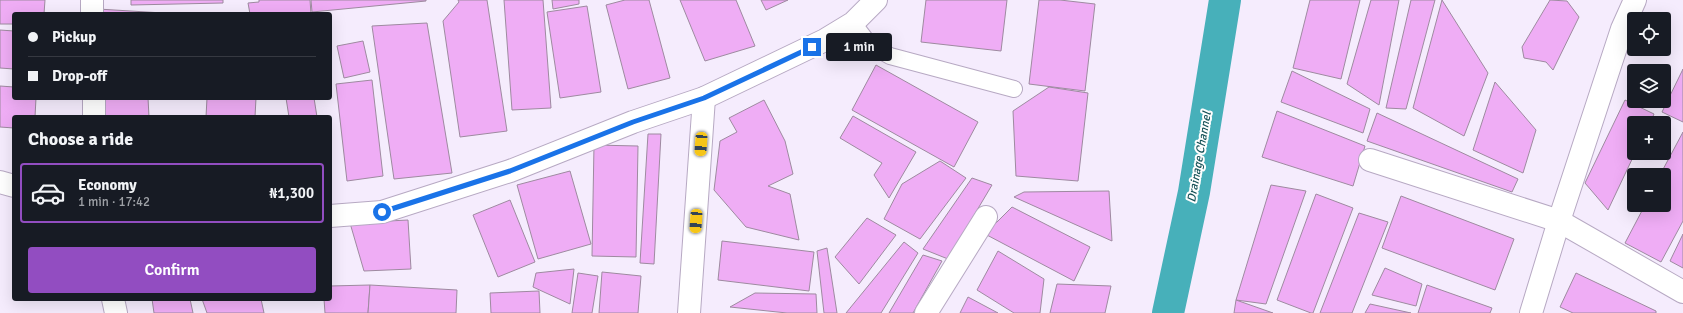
<!DOCTYPE html>
<meta charset="utf-8">
<style>
:root{--surface:#171b24;--page:#20242c;--text:#f1f3f6;--muted:#9ea1a6;--line:#363941;--accent:#924dc1}
body{margin:0;font-family:Signika,sans-serif;background:var(--page);color:var(--text);height:100vh;display:flex;flex-direction:column;font-size:15px;white-space:nowrap}
*{box-sizing:border-box;margin:0}
p{font-size:13px;color:var(--muted)}
.icon{flex:none;width:22px;height:22px;fill:none;stroke:currentColor;stroke-width:2;stroke-linecap:round;stroke-linejoin:round}
.map{position:relative;flex:1;overflow:hidden}
.panel{position:absolute;left:12px;top:115px;width:320px;height:186px;display:flex;flex-direction:column;background:var(--surface);border-radius:4px;box-shadow:0 4px 16px #0002}
.panel>*{flex:none}
.guide{position:absolute;left:12px;top:12px;width:320px;height:88px;border-radius:4px;box-shadow:0 4px 16px #0002;display:grid;align-content:center;height:88px;padding:0 16px;background:var(--surface)}
.fabs{position:absolute;left:1627px;top:12px;display:grid;gap:8px}
.fabs a{display:grid;place-items:center;width:44px;height:44px;border-radius:4px;background:var(--surface);box-shadow:0 4px 16px #0002;font-size:20px}
.end{position:absolute;width:18px;height:18px;margin:-9px;border:5px solid #1a73e8;background:#fff;box-shadow:0 0 0 2px #fff}
.from{border-radius:50%}
.bubble{position:absolute;height:28px;border-radius:4px;background:var(--surface);box-shadow:0 4px 16px #0002;font-size:13px;font-weight:600;line-height:28px;text-align:center}
.car{position:absolute;width:12px;height:24px;margin:-12px -6px;border-radius:5px;box-shadow:0 0 3px 1px #0007;background:linear-gradient(#f5c518 24%,#345 0 40%,#f5c518 0 76%,#345 0 86%,#f5c518 0)}
.guide b{display:flex;align-items:center;gap:14px;height:38px;font-size:15px}
.guide b+b{border-top:1px solid var(--line)}
.guide i{width:10px;height:10px;background:var(--text)}
ul{padding:0;list-style:none}
li{display:flex;align-items:center;gap:12px;height:60px;margin:0 8px 6px;padding:0 8px;border:2px solid transparent;border-radius:4px}
li div{flex:1}
li b{display:block;font-size:15px}
li em{font-style:normal;font-weight:600}
li.current{border-color:var(--accent)}
li>.icon{width:36px;height:36px;stroke-width:1.5}
h2{padding:0 16px;font-size:18px;line-height:48px}
.action{display:flex;gap:8px;margin-top:auto;padding:8px 16px}
.action a{flex:1;height:46px;border-radius:4px;background:var(--accent);color:#fff;font-size:16px;font-weight:600;line-height:46px;text-align:center}
.map>svg:first-child{display:block}
.lines{fill:none;stroke-linecap:round;stroke-linejoin:round}
.canal{stroke:#47b0ba;stroke-width:32}
.building{fill:#efadf5;stroke:#9e8aa0}
.lane-casing{stroke:#b7a9c3;stroke-width:18}
.street-casing{stroke:#b7a9c3;stroke-width:24}
.lane{stroke:#fff;stroke-width:16}
.street{stroke:#fff;stroke-width:22}
.route{stroke:#1a73e8;stroke-width:5}
.labels{text-anchor:middle;stroke-width:4;stroke-linejoin:round;paint-order:stroke}
.water-label{font-size:12px;font-style:italic;fill:#155157;stroke:#fefefe}
</style>
<div class="map">
<svg width="1683" height="313" viewBox="0 0 1683 313">
<rect width="100%" height="100%" fill="#f5ecfd"/>
<g class="lines">
<polyline class="canal" points="1168,313 1194,192 1225,0"/>
</g>
<g class="building">
<polygon points="0,0 45,0 44,14 14,14 14,24 0,24"/>
<polygon points="131,0 223,0 223,3 131,5"/>
<polygon points="259,0 310,0 311,14 250,14 248,3 259,2"/>
<polygon points="311,0 426,0 426,1 312,12"/>
<polygon points="458,0 487,0 507,131 460,137 443,21 459,2"/>
<polygon points="504,0 543,0 551,108 512,110"/>
<polygon points="552,0 579,0 579,4 553,9"/>
<polygon points="625,0 649,0 670,78 628,89 606,5"/>
<polygon points="680,0 736,0 755,46 705,61"/>
<polygon points="761,0 788,0 766,10"/>
<polygon points="926,0 1007,0 1001,51 921,42"/>
<polygon points="1039,0 1060,0 1095,4 1085,91 1029,84"/>
<polygon points="1310,0 1360,0 1341,79 1293,68"/>
<polygon points="1371,0 1399,0 1379,105 1347,84"/>
<polygon points="1411,0 1435,0 1406,109 1386,108"/>
<polygon points="1442,0 1488,73 1464,136 1413,108"/>
<polygon points="1550,0 1567,1 1579,17 1553,70 1546,62 1524,58 1522,47"/>
<polygon points="587,6 601,92 560,98 547,12"/>
<polygon points="98,9 163,13 163,14 98,14"/>
<polygon points="427,23 452,173 394,179 372,26"/>
<polygon points="0,30 14,31 14,69 0,68"/>
<polygon points="363,41 370,72 344,78 337,46"/>
<polygon points="876,65 978,122 954,167 852,110"/>
<polygon points="1683,69 1683,122 1662,112"/>
<polygon points="1292,71 1370,109 1363,133 1281,102"/>
<polygon points="372,80 383,176 347,181 336,84"/>
<polygon points="1495,82 1536,130 1523,173 1473,150"/>
<polygon points="0,86 14,87 14,98 36,98 35,117 14,117 14,128 0,127"/>
<polygon points="1049,87 1088,93 1078,181 1016,176 1013,111"/>
<polygon points="100,98 148,98 149,117 101,117"/>
<polygon points="207,98 256,98 255,117 206,117"/>
<polygon points="286,98 314,98 317,117 289,117"/>
<polygon points="764,100 785,141 793,174 768,186 790,194 799,240 746,227 714,190 720,141 737,132 729,118"/>
<polygon points="1625,100 1654,114 1650,123 1634,123 1634,153 1635,153 1608,210 1585,183"/>
<polygon points="1277,111 1365,146 1353,186 1262,157"/>
<polygon points="1377,113 1518,179 1512,192 1367,141"/>
<polygon points="853,116 916,152 889,198 874,175 882,163 840,138"/>
<polygon points="1683,132 1683,221 1661,262 1625,243 1645,205 1664,205 1664,175 1660,175"/>
<polygon points="648,134 661,134 654,264 640,263"/>
<polygon points="594,145 638,146 636,257 592,256"/>
<polygon points="940,161 966,178 920,239 884,219 902,184"/>
<polygon points="570,171 591,244 538,259 517,185"/>
<polygon points="972,178 992,185 948,259 923,249"/>
<polygon points="1271,185 1306,191 1266,304 1236,300"/>
<polygon points="1109,191 1112,241 1014,197 1024,192"/>
<polygon points="1316,194 1353,208 1313,313 1311,313 1277,300"/>
<polygon points="1401,196 1514,239 1495,290 1382,248"/>
<polygon points="510,200 535,262 498,277 473,215"/>
<polygon points="1012,207 1090,247 1074,281 985,234"/>
<polygon points="1359,213 1388,222 1352,313 1320,313"/>
<polygon points="867,218 896,235 859,284 835,257"/>
<polygon points="408,220 411,269 364,271 350,223"/>
<polygon points="1683,234 1683,268 1670,261"/>
<polygon points="722,241 814,252 809,291 718,280"/>
<polygon points="904,242 918,253 881,313 846,313"/>
<polygon points="827,248 837,313 824,313 817,251"/>
<polygon points="998,251 1044,279 1040,313 1014,313 977,290"/>
<polygon points="923,255 942,261 913,313 889,313"/>
<polygon points="1385,268 1422,284 1416,306 1372,295"/>
<polygon points="574,269 570,304 533,287 536,273"/>
<polygon points="602,272 641,276 638,313 599,313"/>
<polygon points="578,273 598,276 592,313 572,313"/>
<polygon points="1576,273 1656,311 1656,313 1573,313 1560,307"/>
<polygon points="1057,284 1111,286 1105,313 1050,313"/>
<polygon points="370,285 368,313 325,313 324,299 330,299 330,286"/>
<polygon points="370,285 457,290 456,313 368,313"/>
<polygon points="1427,285 1492,308 1490,313 1418,313"/>
<polygon points="539,291 540,313 491,313 490,293"/>
<polygon points="755,293 816,294 817,313 787,313 730,307"/>
<polygon points="968,297 998,313 960,313"/>
<polygon points="152,299 190,299 193,313 154,313"/>
<polygon points="202,299 261,299 264,313 207,313"/>
<polygon points="1236,300 1273,313 1234,313"/>
<polygon points="1370,304 1411,313 1365,313"/>
</g>
<g class="lines">
<g class="lane-casing">
<polyline id="lane" points="853,23 869,44 890,56 1014,89"/>
</g>
<g class="street-casing">
<g id="street">
<polyline points="92,0 92,14"/>
<polyline points="94,98 94,117"/>
<polyline points="1370,160 1559,221 1683,292"/>
<polyline points="0,182 14,186"/>
<polyline points="330,216 382,212 510,171 633,122 704,98 825,40 853,23 876,0"/>
<polyline points="113,299 116,313"/>
<polyline points="689,313 704,98"/>
<polyline points="926,313 986,217"/>
<polyline points="1531,313 1559,221 1622,29 1635,0"/>
</g>
</g>
<use href="#lane" class="lane"/>
<use href="#street" class="street"/>
</g>
<g class="lines">
<polyline class="route" points="382,212 510,171 633,122 704,98 812,47"/>
</g>
<g class="labels">
<g class="water-label">
<text transform="translate(1199 157) rotate(-80)" y="4">Drainage Channel</text>
</g>
</g>
</svg>
<div class="fabs">
<a><svg class="icon" aria-label="locate" viewBox="0 0 24 24"><circle cx="12" cy="12" r="6"/><path d="M12 2v4M12 18v4M2 12h4M18 12h4"/></svg></a>
<a><svg class="icon" aria-label="layers" viewBox="0 0 24 24"><path d="M12 4l9 5-9 5-9-5zM3 14l9 5 9-5"/></svg></a>
<a>+</a>
<a>−</a>
</div>
<i class="end from" style="left:382px;top:212px"></i>
<i class="end" style="left:812px;top:47px"></i>
<div class="bubble" style="left:826px;top:33px;width:66px">1 min</div>
<i class="car" style="left:701px;top:144px;rotate:184deg"></i>
<i class="car" style="left:696px;top:221px;rotate:184deg"></i>
<div class="guide">
<b><i class="from"></i>Pickup</b>
<b><i></i>Drop-off</b>
</div>
<section class="panel">
<h2>Choose a ride</h2>
<ul>
<li class="current"><svg class="icon" aria-label="car" viewBox="0 0 24 24"><path d="M5 17H2v-5l4-1 3-4h7l3 4 3 1v5h-3M9 17h6M6 11h13"/><circle cx="7" cy="17" r="2"/><circle cx="17" cy="17" r="2"/></svg><div><b>Economy</b><p>1 min · 17:42</p></div><em>₦1,300</em></li>
</ul>
<div class="action"><a>Confirm</a></div>
</section>
</div>
